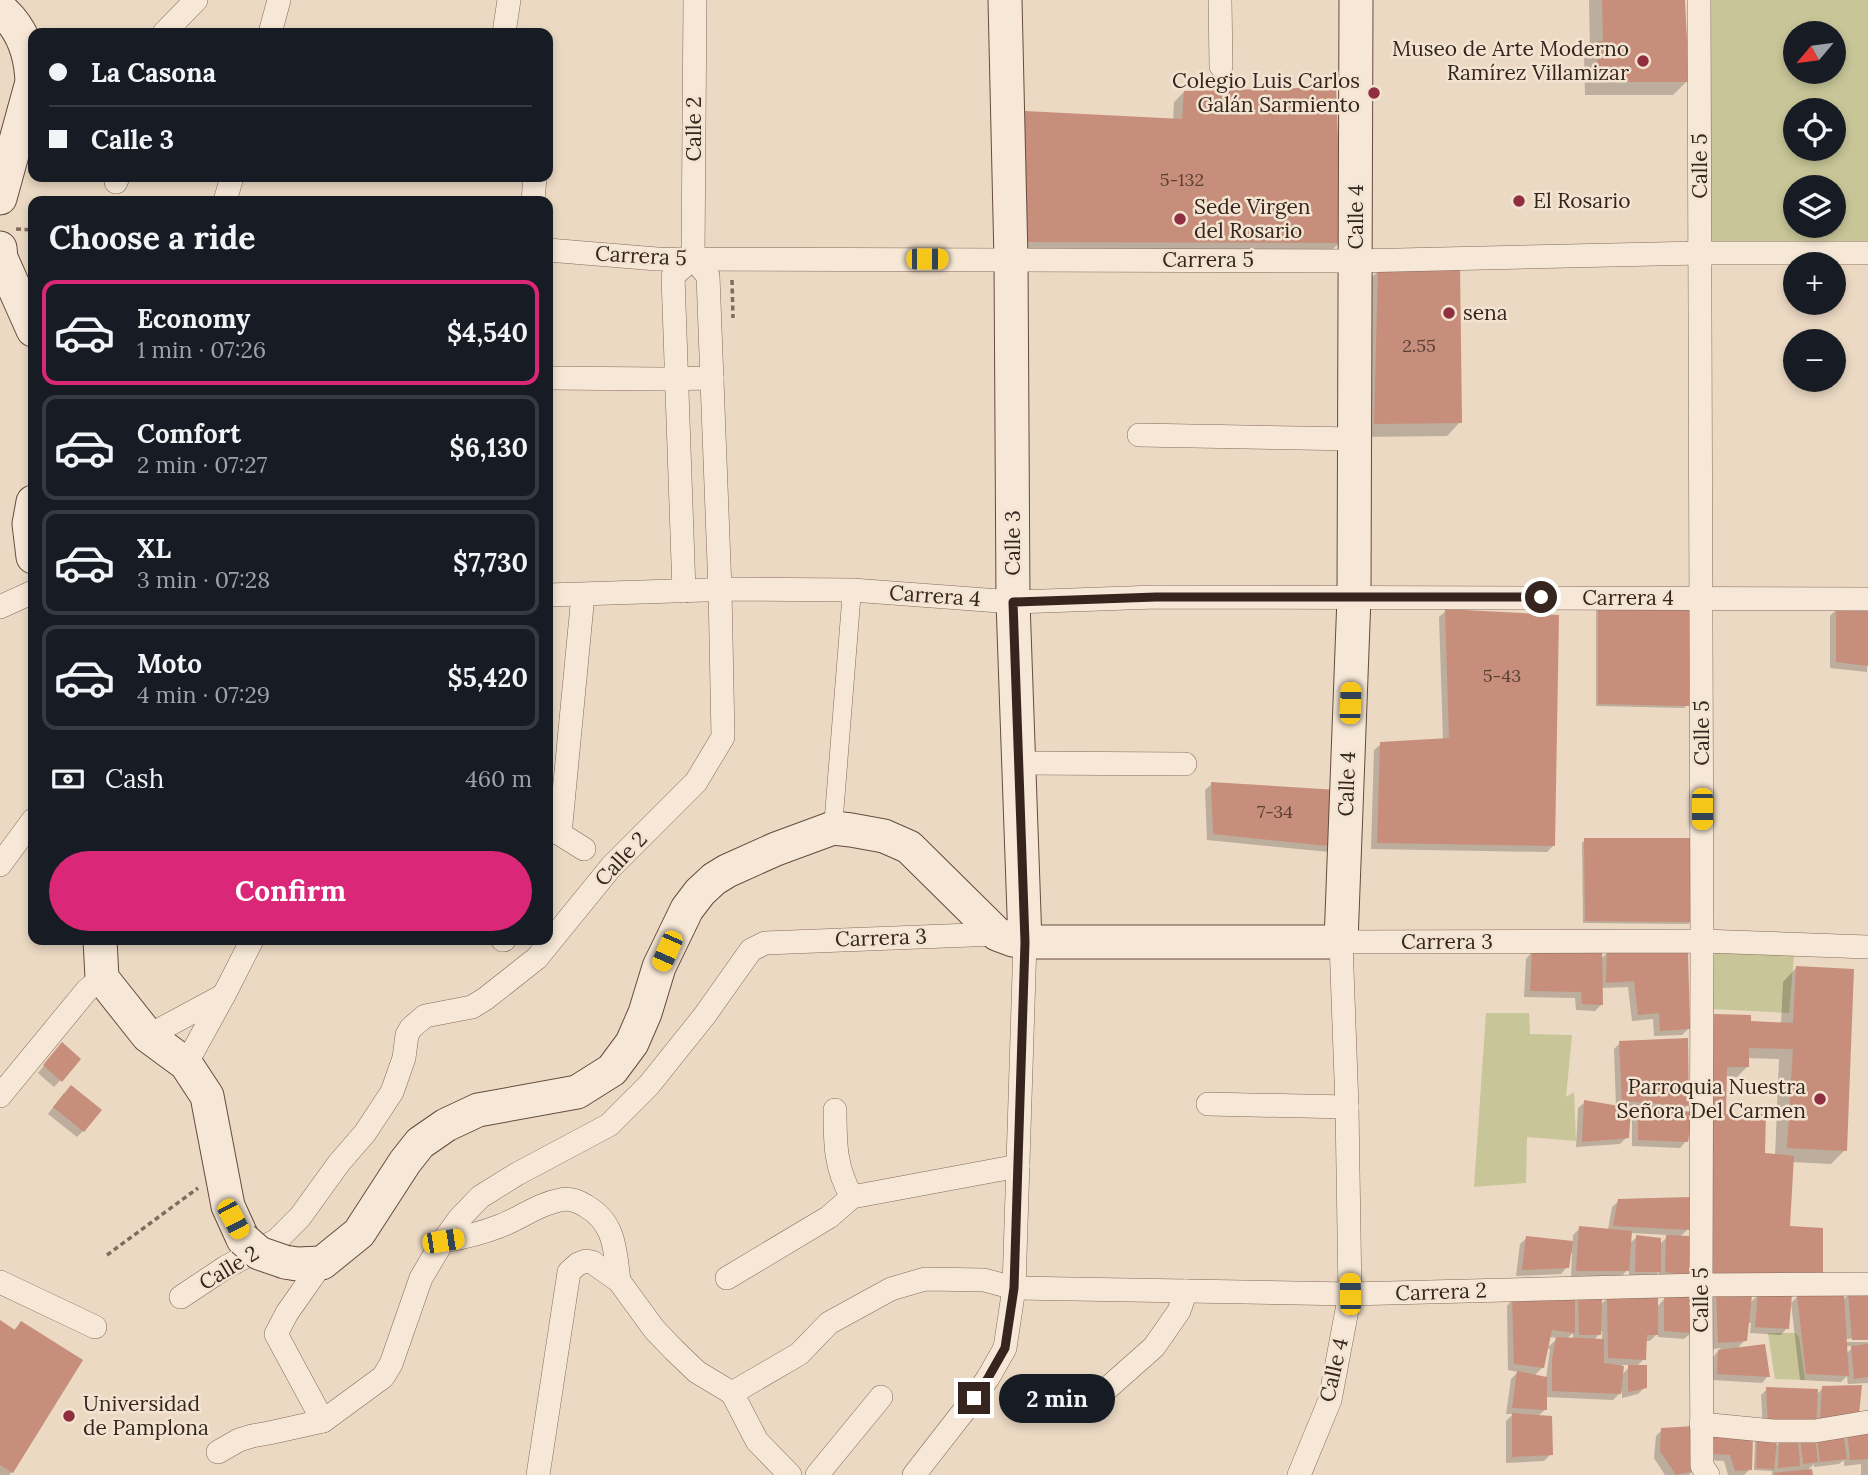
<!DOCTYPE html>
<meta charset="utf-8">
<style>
:root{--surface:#171b24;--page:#242831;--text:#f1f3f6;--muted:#9ea1a6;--line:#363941;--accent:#db2777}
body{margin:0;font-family:Lora,serif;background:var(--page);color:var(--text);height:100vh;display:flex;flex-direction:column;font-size:26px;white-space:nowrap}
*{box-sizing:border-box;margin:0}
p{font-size:23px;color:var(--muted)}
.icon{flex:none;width:38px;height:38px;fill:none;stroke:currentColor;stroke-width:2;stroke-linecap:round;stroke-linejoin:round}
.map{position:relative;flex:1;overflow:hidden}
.details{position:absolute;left:28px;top:196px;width:525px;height:749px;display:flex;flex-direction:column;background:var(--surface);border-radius:14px;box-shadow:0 4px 10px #0003}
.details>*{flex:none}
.top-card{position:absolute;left:28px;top:28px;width:525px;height:154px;border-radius:14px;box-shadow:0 4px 10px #0003;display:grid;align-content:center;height:154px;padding:0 21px;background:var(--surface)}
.needle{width:46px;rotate:241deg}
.tools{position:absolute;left:1783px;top:21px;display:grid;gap:14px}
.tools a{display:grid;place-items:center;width:63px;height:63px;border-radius:50%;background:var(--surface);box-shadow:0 4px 10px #0003;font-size:35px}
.end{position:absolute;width:32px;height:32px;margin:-16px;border:9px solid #35251e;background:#fff;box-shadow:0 0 0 4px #fff}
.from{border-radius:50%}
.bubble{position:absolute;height:49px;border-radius:24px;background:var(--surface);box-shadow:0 4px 10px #0003;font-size:23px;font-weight:700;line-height:49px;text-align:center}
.car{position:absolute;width:21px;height:42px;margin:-21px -10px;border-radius:9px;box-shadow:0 0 5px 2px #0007;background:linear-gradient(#f5c518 24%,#345 0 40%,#f5c518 0 76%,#345 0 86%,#f5c518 0)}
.top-card b{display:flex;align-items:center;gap:24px;height:66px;font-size:26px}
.top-card b+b{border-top:2px solid var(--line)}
.top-card i{width:18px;height:18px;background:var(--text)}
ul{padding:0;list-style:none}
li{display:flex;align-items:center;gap:21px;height:105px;margin:0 14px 10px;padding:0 7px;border:4px solid var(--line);border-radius:14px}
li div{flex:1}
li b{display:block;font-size:26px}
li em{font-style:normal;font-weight:700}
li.active{border-color:var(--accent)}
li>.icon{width:63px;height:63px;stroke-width:1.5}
h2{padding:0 21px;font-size:32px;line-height:84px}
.pay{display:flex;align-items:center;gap:18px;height:77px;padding:0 21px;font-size:26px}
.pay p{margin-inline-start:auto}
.cta{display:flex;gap:14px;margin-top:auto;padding:14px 21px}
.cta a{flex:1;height:80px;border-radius:42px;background:var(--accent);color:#fff;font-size:28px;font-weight:700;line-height:80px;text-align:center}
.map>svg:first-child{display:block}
.green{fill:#c8c698;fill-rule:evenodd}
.shadow{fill:#0003;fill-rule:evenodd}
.building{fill:#c78e7b}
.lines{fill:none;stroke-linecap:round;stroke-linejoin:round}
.pedestrian-casing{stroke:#846a5b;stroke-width:19}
.minor-casing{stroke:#846a5b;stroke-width:24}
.secondary-casing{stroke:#664c3e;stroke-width:35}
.path{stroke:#846a5b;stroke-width:3.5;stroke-dasharray:5 3.5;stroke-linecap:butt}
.pedestrian{stroke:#f6e7d6;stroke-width:18}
.minor{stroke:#f6e7d6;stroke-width:23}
.secondary{stroke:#f6e7d6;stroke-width:33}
.secondary-bridge-casing{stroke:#664c3e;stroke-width:35;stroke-linecap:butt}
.secondary-bridge{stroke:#f6e7d6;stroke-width:33}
.route{stroke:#35251e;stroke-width:9}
.poi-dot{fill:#8f2f40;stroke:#f3e4d2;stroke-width:2.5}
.labels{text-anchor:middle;stroke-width:5;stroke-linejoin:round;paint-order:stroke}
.number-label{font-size:18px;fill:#5a3f35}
.poi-label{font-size:21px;fill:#35251e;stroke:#f3e4d2;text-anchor:start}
.street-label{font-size:21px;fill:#35251e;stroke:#f3e4d2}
</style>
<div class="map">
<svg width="1868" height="1475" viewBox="0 0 1868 1475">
<rect width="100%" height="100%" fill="#ebd9c3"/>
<g class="green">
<path d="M1701,0H1868V254L1699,253ZM1796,33H1834V72H1796ZM1796,110H1834V149H1796ZM1796,187H1834V226H1796Z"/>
<polygon points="1711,952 1794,955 1789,1013 1712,1009"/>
<polygon points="1486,1013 1529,1013 1530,1034 1572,1035 1566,1097 1574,1092 1576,1141 1527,1137 1526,1183 1474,1187"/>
<polygon points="1768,1333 1795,1333 1799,1337 1805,1380 1775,1379"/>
</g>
<g class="shadow">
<polygon points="1589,0 1684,0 1687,81 1673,95 1585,95 1584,56 1590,50"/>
<polygon points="1184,92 1340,242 1330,252 1015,251 1015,123 1025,113 1173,120 1174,102"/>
<polygon points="1379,270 1460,422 1447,436 1361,437 1365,284"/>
<polygon points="1599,606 1687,705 1684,708 1596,706 1596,609"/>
<polygon points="1837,609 1868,609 1867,672 1830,668 1830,616"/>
<polygon points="1446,611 1554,845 1547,852 1371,849 1374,750 1381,744 1443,740 1439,617"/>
<polygon points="1212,784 1337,792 1329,852 1207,840 1205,790"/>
<polygon points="1585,840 1691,922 1688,924 1583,923 1582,843"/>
<polygon points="1532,952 1600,960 1607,953 1688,1029 1682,1035 1654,1036 1653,1019 1632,1021 1628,987 1601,988 1601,1005 1595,1011 1576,1010 1575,998 1524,997 1526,959"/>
<path d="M1796,968L1845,1150L1831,1164L1792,1162L1789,1227L1821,1273L1711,1279L1704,1026L1714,1015L1749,1023L1781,1024L1783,982ZM1747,1058L1779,1059L1775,1157L1760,1156L1724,1115L1725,1076L1737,1077L1747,1067Z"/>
<polygon points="1620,1043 1687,1106 1680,1112 1686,1141 1680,1148 1632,1146 1632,1115 1638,1109 1629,1107 1627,1137 1620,1144 1576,1147 1578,1108 1585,1102 1616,1107 1614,1049"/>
<polygon points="56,1051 79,1060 54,1087 38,1073"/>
<polygon points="64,1093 83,1131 77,1137 48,1114"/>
<path d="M1619,1201L1688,1229L1680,1237L1688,1274L1659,1278V1272L1653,1278L1629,1277V1268L1621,1277H1571L1572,1253H1569L1567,1267L1561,1274L1516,1276L1520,1244L1527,1238L1573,1243V1235L1580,1228L1608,1230L1612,1207ZM1630,1233L1669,1235L1659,1245L1637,1237L1629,1244Z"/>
<polygon points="1716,1292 1749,1304 1759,1294 1787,1328 1781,1335 1750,1333 1751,1323 1747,1323 1745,1340 1737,1349 1768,1376 1762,1383 1712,1380 1712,1358 1721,1348 1713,1349 1710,1299"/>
<path d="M1849,1294L1868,1338L1843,1339V1342H1868V1383L1848,1384V1387H1860L1808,1431L1763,1430L1761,1395L1767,1389L1816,1395L1823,1388L1848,1387L1847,1376L1841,1382L1800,1380L1791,1303L1798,1296L1843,1300ZM1846,1346H1854L1846,1354Z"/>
<path d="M1578,1295L1600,1305L1608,1298L1657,1307L1665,1298L1691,1333L1684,1339L1658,1337V1333L1650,1341H1645L1644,1359L1636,1367L1645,1387L1638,1394L1622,1398V1391L1613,1400L1545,1397L1546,1409L1538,1416L1551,1454L1544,1461L1506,1463V1421L1513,1414H1506L1511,1379L1518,1372L1508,1370L1507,1306L1513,1299ZM1602,1331V1341H1593ZM1573,1333V1340L1566,1339ZM1549,1337L1558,1338L1547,1348L1550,1349L1546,1379L1534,1376L1542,1368ZM1622,1365H1631L1622,1375Z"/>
<polygon points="0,1323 13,1331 21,1323 12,1472 9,1475 0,1475"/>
<polygon points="1662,1430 1695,1469 1689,1475 1665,1475 1654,1458 1656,1436"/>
<polygon points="1868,1430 1868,1475 1861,1475 1861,1464 1844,1466 1844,1460 1839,1464 1814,1467 1814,1464 1806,1472 1811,1475 1772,1475 1772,1471 1754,1470 1755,1441 1757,1439 1775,1447 1780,1442 1797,1444 1801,1440 1818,1439"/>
<polygon points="1706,1438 1750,1469 1744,1475 1728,1475 1724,1461 1706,1460"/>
</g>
<g class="building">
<polygon points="1602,0 1685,0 1689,82 1598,82 1597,41 1603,41"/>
<polygon points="1336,87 1342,243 1025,242 1025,111 1182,119 1184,91"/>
<polygon points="1460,265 1462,423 1374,424 1378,268"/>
<polygon points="1598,604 1692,607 1689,706 1598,704"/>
<polygon points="1836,607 1868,607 1868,666 1836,662"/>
<polygon points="1445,609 1559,615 1555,846 1377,843 1380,742 1449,738"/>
<polygon points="1211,782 1338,790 1338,847 1213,834"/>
<polygon points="1584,838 1694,838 1693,922 1585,921"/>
<polygon points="1602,948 1603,1005 1582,1004 1581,992 1530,991 1532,950"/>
<polygon points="1688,950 1690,1029 1660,1031 1659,1013 1638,1015 1634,981 1606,983 1607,951"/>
<polygon points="1796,966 1854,969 1847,1151 1787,1148 1793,1049 1749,1048 1749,1067 1727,1067 1726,1114 1766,1114 1765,1153 1794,1156 1790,1226 1823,1228 1823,1274 1709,1273 1714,1014 1751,1015 1751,1021 1793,1023"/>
<polygon points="1688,1038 1689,1106 1622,1101 1619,1041"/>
<polygon points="62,1042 81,1059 62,1082 43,1065"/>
<polygon points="71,1085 102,1110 84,1132 53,1107"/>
<polygon points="1584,1100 1631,1108 1629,1138 1582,1142"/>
<polygon points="1638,1106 1693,1112 1688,1142 1638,1140"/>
<polygon points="1691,1197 1690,1230 1613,1226 1618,1199"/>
<polygon points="1579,1226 1632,1231 1629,1271 1576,1271"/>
<polygon points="1636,1235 1661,1238 1661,1272 1635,1272"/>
<polygon points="1666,1235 1690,1236 1690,1275 1665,1272"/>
<polygon points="1526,1236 1573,1241 1569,1268 1522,1270"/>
<polygon points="1716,1291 1752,1295 1747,1341 1718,1343"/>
<polygon points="1868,1291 1868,1340 1852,1340 1848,1293"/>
<polygon points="1578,1293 1602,1296 1601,1335 1579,1335"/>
<polygon points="1758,1293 1792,1294 1789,1329 1755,1327"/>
<polygon points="1575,1294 1575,1333 1552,1330 1544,1368 1514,1364 1512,1297"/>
<polygon points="1797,1295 1844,1295 1849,1376 1806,1374"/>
<polygon points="1607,1296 1658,1297 1658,1335 1647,1335 1646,1360 1608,1358"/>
<polygon points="1664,1297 1691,1297 1693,1333 1664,1331"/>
<polygon points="0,1320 15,1330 21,1321 83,1360 13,1473 0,1465"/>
<polygon points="1556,1337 1604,1339 1604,1363 1624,1366 1621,1394 1552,1391 1552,1359"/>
<polygon points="1765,1344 1770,1377 1717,1374 1718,1350"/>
<polygon points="1868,1344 1868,1377 1854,1379 1851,1346"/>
<polygon points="1628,1365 1647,1365 1647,1388 1628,1392"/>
<polygon points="1517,1371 1547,1377 1547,1410 1512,1408"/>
<polygon points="1862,1385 1859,1414 1820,1422 1822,1386"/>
<polygon points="1766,1387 1818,1389 1816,1426 1768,1424"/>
<polygon points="1512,1413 1552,1416 1553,1455 1512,1457"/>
<polygon points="1695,1426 1697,1470 1676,1475 1660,1451 1661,1428"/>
<polygon points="1868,1428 1868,1459 1850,1460 1847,1430"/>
<polygon points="1712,1430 1753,1436 1752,1470 1735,1471 1730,1455 1711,1454"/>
<polygon points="1843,1432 1847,1459 1820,1462 1817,1437"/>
<polygon points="1757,1437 1777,1440 1774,1469 1756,1468"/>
<polygon points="1815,1437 1818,1462 1803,1464 1800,1438"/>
<polygon points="1798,1439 1800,1466 1778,1468 1779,1440"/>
<polygon points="1812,1469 1813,1475 1774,1475 1774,1473"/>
</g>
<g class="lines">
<g class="pedestrian-casing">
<polyline id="pedestrian" points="833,828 852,590"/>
</g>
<g class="minor-casing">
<g id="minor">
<polyline points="1220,0 1221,66"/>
<polyline points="1699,0 1702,941 1701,1285 1702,1466 1708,1475"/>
<polyline points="164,33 196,0"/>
<polyline points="270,33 279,0"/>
<polyline points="504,33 509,0"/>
<polyline points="116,182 118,177"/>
<polyline points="225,201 232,177"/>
<polyline points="533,201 535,177"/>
<polyline points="548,250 657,259 1011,260 1356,261 1699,253 1868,253"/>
<polyline points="548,378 663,379 712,378"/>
<polyline points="1139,435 1355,439"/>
<polyline points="684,591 673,276 693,258"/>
<polyline points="548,595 736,589 852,590 1013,602 1156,597 1868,599"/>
<polyline points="0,607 33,592"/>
<polyline points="1020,763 1185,764"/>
<polyline points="548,828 560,834 584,849"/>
<polyline points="560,834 583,595"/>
<polyline points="0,865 33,820"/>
<polyline points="503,940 504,940"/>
<polyline points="148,1036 224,995"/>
<polyline points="186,1064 224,995 252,940"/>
<polyline points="0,1096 87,990 102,978"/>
<polyline points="1208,1104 1347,1107"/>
<path d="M835,1110C835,1142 835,1169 852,1197"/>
<polyline points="443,1241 459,1219 480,1197 517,1174 609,1125 649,1085 705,1015 751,950 765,943 997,934"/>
<polyline points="322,1263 287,1313 276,1334 323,1421"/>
<polyline points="727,1278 829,1217 852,1197 1018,1166"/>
<polyline points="0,1282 95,1327"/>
<polyline points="181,1297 226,1267 277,1240 300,1217 339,1163 365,1133 392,1092 404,1058 407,1035 411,1028 425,1016 472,1007 485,999 537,958 611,867 696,782 723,737 720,590 708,276 693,258 695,0"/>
<polyline points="732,1393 799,1354 829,1323 891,1289 925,1279 984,1280 1014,1288 1350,1294 1701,1285 1868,1284"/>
<polyline points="1093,1401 1154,1347 1179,1311 1186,1291"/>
<polyline points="1701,1424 1773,1431 1815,1431 1868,1422"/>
<path d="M218,1452L239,1440L252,1436L269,1433L323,1421L383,1377L391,1364L421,1278L443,1241C462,1238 482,1233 500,1226C521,1218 538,1204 560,1200C569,1198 578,1201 586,1206C615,1223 615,1249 619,1281"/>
<polyline points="538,1475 569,1272 578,1264 586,1261 592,1262 619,1281 654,1329 674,1350 697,1372 732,1393 757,1441 790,1475"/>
<polyline points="817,1475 881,1397"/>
<polyline points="914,1475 974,1398 988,1378 1005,1348 1014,1288 1025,942"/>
<polyline points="1299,1475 1330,1400 1350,1294 1347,1107 1341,942 1702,941 1868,947"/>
</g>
</g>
<g class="secondary-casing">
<g id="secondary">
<polyline points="1005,0 1011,260 1013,602 1025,942"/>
<path d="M0,9C23,28 31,54 32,82L0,198"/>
<polyline points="0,248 1,258 33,330"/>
<polyline points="33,502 29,524 33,557"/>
<polyline points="100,940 102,978 148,1036 186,1064 207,1096 228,1206 243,1239"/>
<polyline points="285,1262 297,1264 322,1263 359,1233 405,1162 420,1143 446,1125 478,1110 577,1092 612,1070 632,1043 645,1013 659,967 687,909 700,892 714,879 727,871 776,849 833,828 851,830 884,836 909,847 997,934 1013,940 1025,942 1341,942 1354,597 1356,0"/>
</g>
</g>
<g class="path">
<polyline points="16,229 33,230"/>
<polyline points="732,280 733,318"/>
<polyline points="107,1255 198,1188"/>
</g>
<use href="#pedestrian" class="pedestrian"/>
<use href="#minor" class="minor"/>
<use href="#secondary" class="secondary"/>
<g class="secondary-bridge-casing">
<polyline id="secondary-bridge" points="243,1239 259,1253 285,1262"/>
</g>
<use href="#secondary-bridge" class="secondary-bridge"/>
</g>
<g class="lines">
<polyline class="route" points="974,1398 988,1378 1005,1348 1014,1288 1025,942 1013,602 1156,597 1541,597"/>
</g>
<g class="poi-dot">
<circle cx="1643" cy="61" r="7"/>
<circle cx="1374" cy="93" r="7"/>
<circle cx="1519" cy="201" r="7"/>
<circle cx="1180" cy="219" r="7"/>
<circle cx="1449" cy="313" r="7"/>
<circle cx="1820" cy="1099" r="7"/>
<circle cx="69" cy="1416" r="7"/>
</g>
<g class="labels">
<g class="number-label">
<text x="1182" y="186">5-132</text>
<text x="1419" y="352">2.55</text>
<text x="1502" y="682">5-43</text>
<text x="1275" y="818">7-34</text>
</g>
<g class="poi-label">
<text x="1629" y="56" text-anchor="end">Museo de Arte Moderno<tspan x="1629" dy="24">Ramírez Villamizar</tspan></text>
<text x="1360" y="88" text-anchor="end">Colegio Luis Carlos<tspan x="1360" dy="24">Galán Sarmiento</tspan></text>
<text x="1533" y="208">El Rosario</text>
<text x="1194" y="214">Sede Virgen<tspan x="1194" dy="24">del Rosario</tspan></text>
<text x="1463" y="320">sena</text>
<text x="1806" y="1094" text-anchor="end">Parroquia Nuestra<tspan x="1806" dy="24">Señora Del Carmen</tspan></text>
<text x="83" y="1411">Universidad<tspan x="83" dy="24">de Pamplona</tspan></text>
</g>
<g class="street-label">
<text transform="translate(694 129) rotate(-90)" y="7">Calle 2</text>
<text transform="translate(1700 166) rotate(-90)" y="7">Calle 5</text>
<text transform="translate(1356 217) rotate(-90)" y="7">Calle 4</text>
<text transform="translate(641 256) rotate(3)" y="7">Carrera 5</text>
<text x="1208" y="267">Carrera 5</text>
<text transform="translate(1013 543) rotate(-90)" y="7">Calle 3</text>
<text transform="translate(935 596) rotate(4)" y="7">Carrera 4</text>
<text x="1628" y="605">Carrera 4</text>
<text transform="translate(1702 733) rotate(-90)" y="7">Calle 5</text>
<text transform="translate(1347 784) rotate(-88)" y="7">Calle 4</text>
<text transform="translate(621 859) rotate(-47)" y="7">Calle 2</text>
<text transform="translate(881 938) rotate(-2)" y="7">Carrera 3</text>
<text x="1447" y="949">Carrera 3</text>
<text transform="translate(229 1268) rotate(-31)" y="7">Calle 2</text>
<text transform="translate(1441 1292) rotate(-2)" y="7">Carrera 2</text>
<text transform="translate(1701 1300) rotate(-90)" y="7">Calle 5</text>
<text transform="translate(1334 1370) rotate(-77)" y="7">Calle 4</text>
</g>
</g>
</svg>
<div class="tools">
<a><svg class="needle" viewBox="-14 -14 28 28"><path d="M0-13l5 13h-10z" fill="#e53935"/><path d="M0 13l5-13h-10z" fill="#9ea1a6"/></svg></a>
<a><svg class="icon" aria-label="locate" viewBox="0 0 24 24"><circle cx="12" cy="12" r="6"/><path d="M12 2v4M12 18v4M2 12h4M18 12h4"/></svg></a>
<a><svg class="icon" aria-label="layers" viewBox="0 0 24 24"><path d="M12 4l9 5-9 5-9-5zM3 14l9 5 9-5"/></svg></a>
<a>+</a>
<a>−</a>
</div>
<i class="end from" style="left:1541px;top:597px"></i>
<i class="end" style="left:974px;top:1398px"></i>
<div class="bubble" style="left:999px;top:1374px;width:116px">2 min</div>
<i class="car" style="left:927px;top:259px;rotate:90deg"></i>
<i class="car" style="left:1350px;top:703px;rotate:2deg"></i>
<i class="car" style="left:1702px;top:809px;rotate:180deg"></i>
<i class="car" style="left:667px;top:951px;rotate:204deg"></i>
<i class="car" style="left:233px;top:1219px;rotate:152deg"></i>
<i class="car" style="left:443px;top:1241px;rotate:81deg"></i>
<i class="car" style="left:1350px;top:1294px;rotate:359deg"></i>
<div class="top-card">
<b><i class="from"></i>La Casona</b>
<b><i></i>Calle 3</b>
</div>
<section class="details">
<h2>Choose a ride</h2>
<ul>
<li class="active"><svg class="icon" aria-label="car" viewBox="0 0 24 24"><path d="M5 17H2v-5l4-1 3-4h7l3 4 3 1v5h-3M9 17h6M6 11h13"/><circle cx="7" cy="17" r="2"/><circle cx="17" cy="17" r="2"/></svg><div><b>Economy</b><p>1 min · 07:26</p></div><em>$4,540</em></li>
<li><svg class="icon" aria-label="car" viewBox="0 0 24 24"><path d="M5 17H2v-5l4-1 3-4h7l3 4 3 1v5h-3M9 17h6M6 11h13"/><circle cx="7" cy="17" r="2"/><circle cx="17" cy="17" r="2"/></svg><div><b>Comfort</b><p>2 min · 07:27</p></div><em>$6,130</em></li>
<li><svg class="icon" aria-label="car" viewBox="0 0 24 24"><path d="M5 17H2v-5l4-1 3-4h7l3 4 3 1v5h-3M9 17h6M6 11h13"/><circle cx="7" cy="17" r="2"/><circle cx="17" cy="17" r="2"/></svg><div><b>XL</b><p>3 min · 07:28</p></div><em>$7,730</em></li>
<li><svg class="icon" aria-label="car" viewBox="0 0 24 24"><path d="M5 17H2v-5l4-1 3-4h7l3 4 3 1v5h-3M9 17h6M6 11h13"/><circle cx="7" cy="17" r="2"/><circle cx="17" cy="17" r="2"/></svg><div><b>Moto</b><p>4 min · 07:29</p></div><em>$5,420</em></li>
</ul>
<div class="pay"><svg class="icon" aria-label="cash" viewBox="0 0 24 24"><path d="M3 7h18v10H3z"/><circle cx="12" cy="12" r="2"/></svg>Cash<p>460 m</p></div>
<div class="cta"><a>Confirm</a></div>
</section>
</div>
